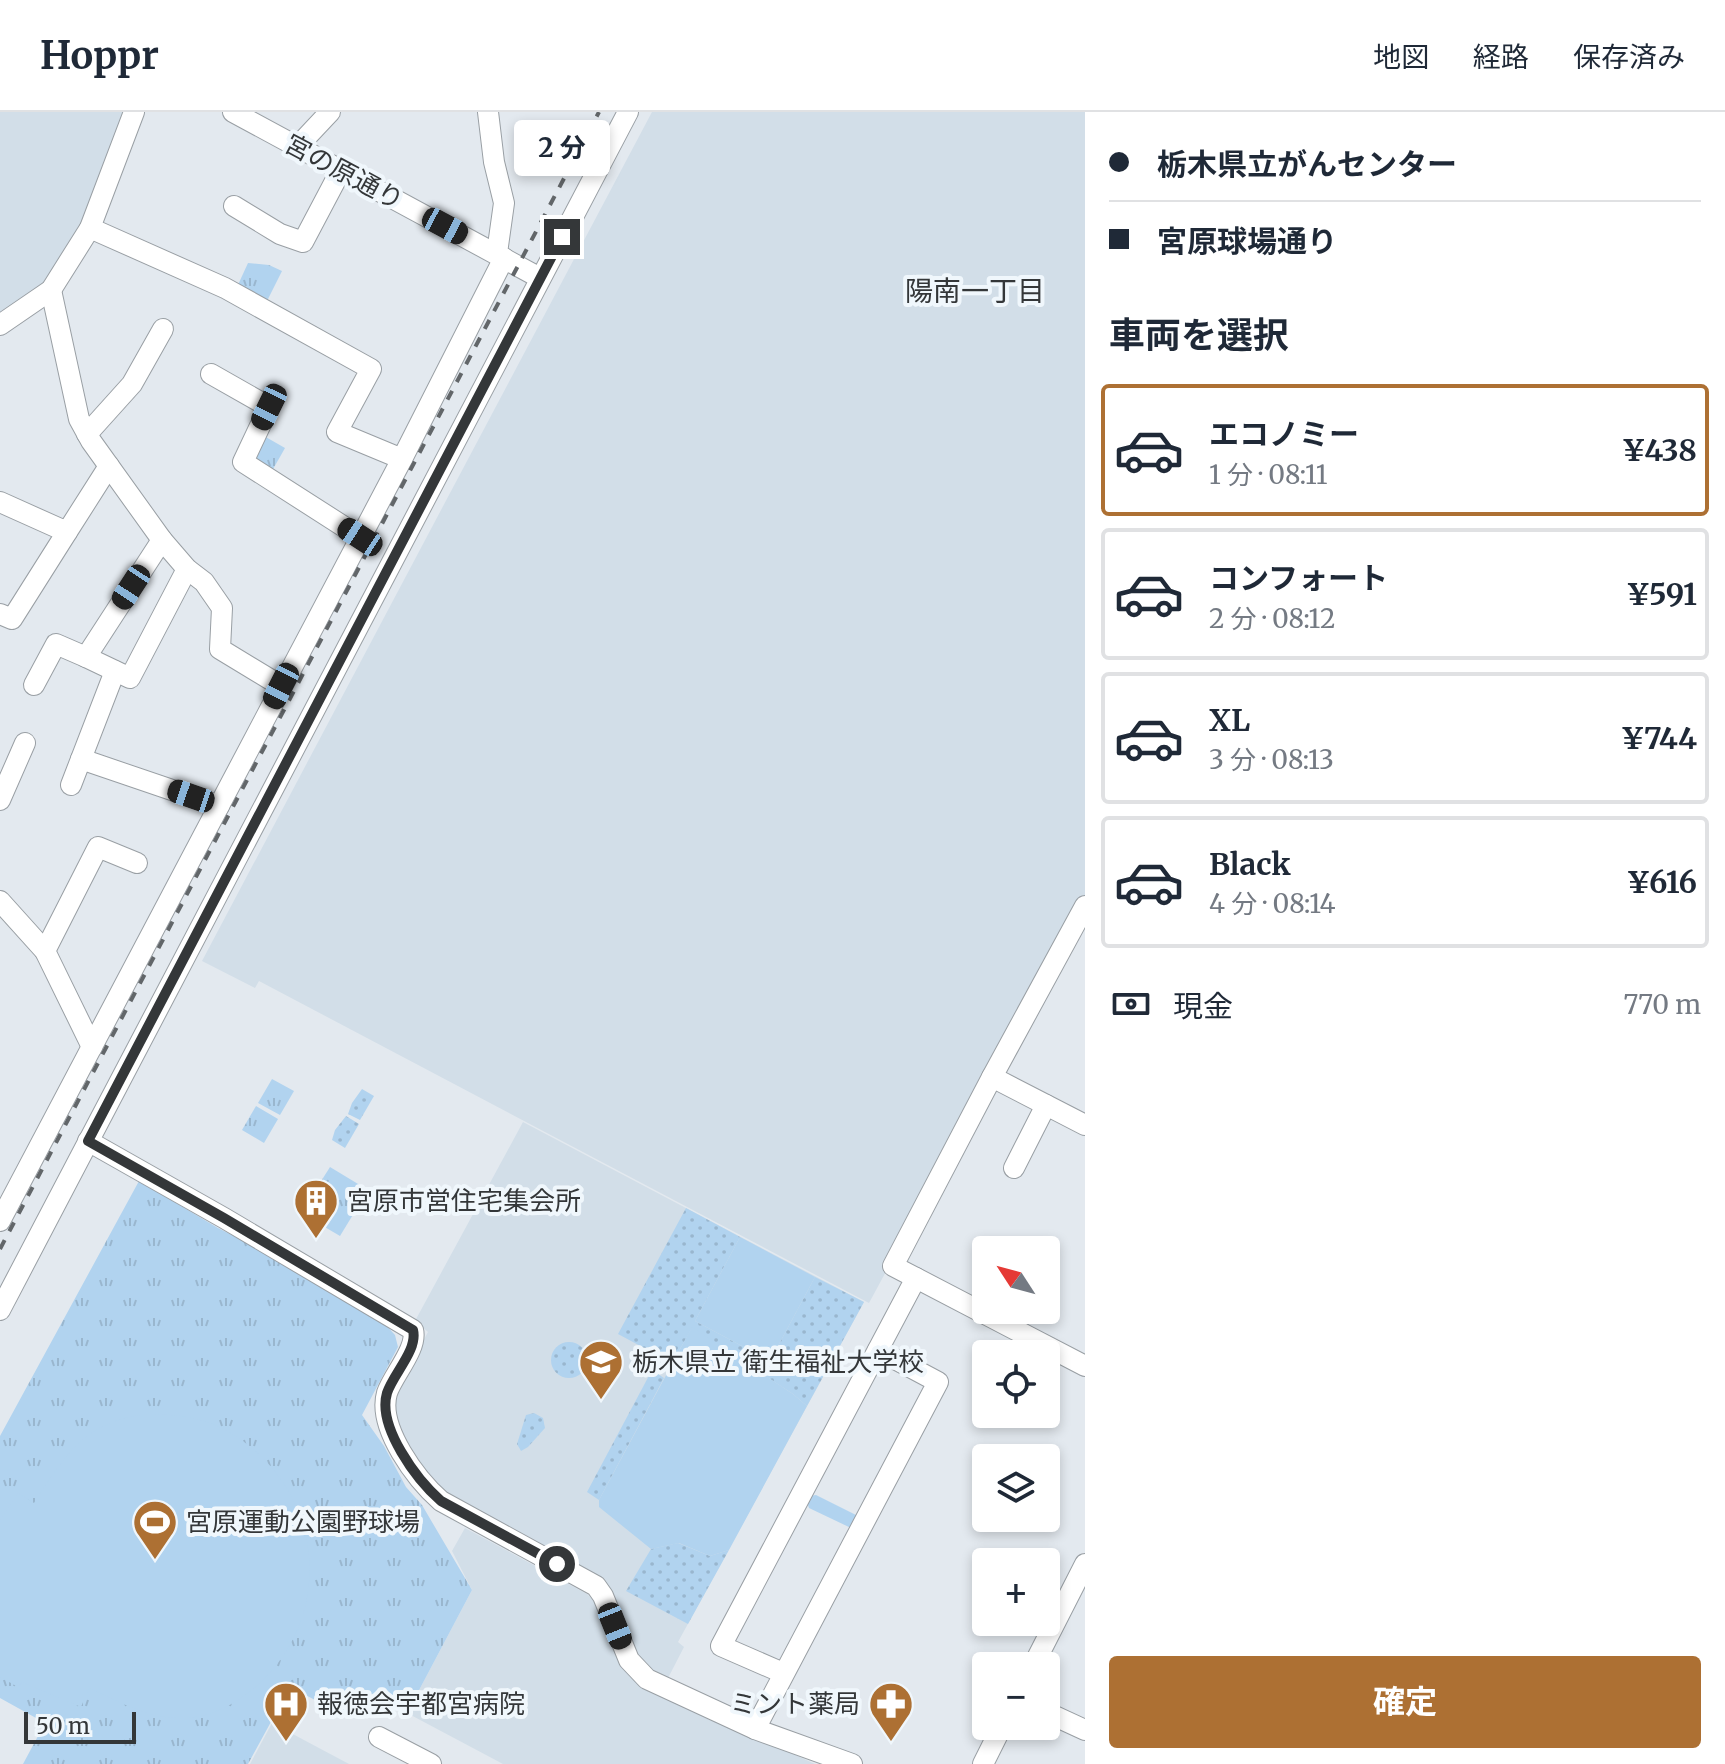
<!DOCTYPE html>
<html lang="ja">
<meta charset="utf-8">
<style>
:root{--surface:#fff;--page:#f2f2f3;--text:#1f2937;--muted:#747a83;--line:#e0e1e3;--accent:#ad7033}
body{margin:0;font-family:Merriweather,"Noto Sans JP",serif;background:var(--page);color:var(--text);height:100vh;display:flex;flex-direction:column;font-size:30px;white-space:nowrap}
*{box-sizing:border-box;margin:0}
p{font-size:26px;color:var(--muted)}
.icon{flex:none;width:44px;height:44px;fill:none;stroke:currentColor;stroke-width:2;stroke-linecap:round;stroke-linejoin:round}
.map{position:relative;flex:1;overflow:hidden}
.side{display:flex;flex-direction:column;background:var(--surface);width:640px}
.side>*{flex:none}
.banner{display:grid;align-content:center;height:176px;padding:0 24px;background:var(--surface)}
.needle{width:52px;rotate:306deg}
.fabs{position:absolute;left:972px;top:1124px;display:grid;gap:16px}
.fabs a{display:grid;place-items:center;width:88px;height:88px;border-radius:8px;background:var(--surface);box-shadow:0 4px 12px #0003;font-size:40px}
.scale{position:absolute;left:24px;bottom:20px;width:112px;box-sizing:border-box;padding-left:8px;border:4px solid #343739;border-top:0;font-size:22px;line-height:28px;white-space:nowrap;color:#343739;-webkit-text-stroke:6px #f0f7fc;paint-order:stroke}
.end{position:absolute;width:36px;height:36px;margin:-18px;border:10px solid #343739;background:#fff;box-shadow:0 0 0 4px #fff}
.from{border-radius:50%}
.bubble{position:absolute;height:56px;border-radius:8px;background:var(--surface);box-shadow:0 4px 12px #0003;font-size:26px;font-weight:700;line-height:56px;text-align:center}
.car{position:absolute;width:24px;height:48px;margin:-24px -12px;border-radius:10px;box-shadow:0 0 6px 2px #0007;background:linear-gradient(#222 24%,#8ab4d8 0 40%,#222 0 76%,#8ab4d8 0 86%,#222 0)}
.banner b{display:flex;align-items:center;gap:28px;height:76px;font-size:30px}
.banner b+b{border-top:2px solid var(--line)}
.banner i{width:20px;height:20px;background:var(--text)}
ul{padding:0;list-style:none}
li{display:flex;align-items:center;gap:24px;height:132px;margin:0 16px 12px;padding:0 8px;border:4px solid var(--line);border-radius:8px}
li div{flex:1}
li b{display:block;font-size:30px}
li em{font-style:normal;font-weight:700}
li.on{border-color:var(--accent)}
li>.icon{width:72px;height:72px;stroke-width:1.5}
h2{padding:0 24px;font-size:36px;line-height:96px}
.pay{display:flex;align-items:center;gap:20px;height:88px;padding:0 24px;font-size:30px}
.pay p{margin-inline-start:auto}
.cta{display:flex;gap:16px;margin-top:auto;padding:16px 24px}
.cta a{flex:1;height:92px;border-radius:8px;background:var(--accent);color:#fff;font-size:32px;font-weight:700;line-height:92px;text-align:center}
header{display:flex;align-items:center;gap:48px;box-sizing:border-box;height:112px;padding:0 40px;background:var(--surface);border-bottom:2px solid var(--line)}
header strong{font-size:38px}
nav{display:flex;gap:44px;margin-inline-start:auto;font-size:28px}
main{display:flex;flex:1;min-height:0}
.map>svg:first-child{display:block}
.built{fill:#d2dee8}
.grass{fill:url(#grass-dots)}
.park{fill:url(#park-tufts)}
.pitch{fill:#b1d3ef}
.lines{fill:none;stroke-linecap:round;stroke-linejoin:round}
.minor-casing{stroke:#999fa4;stroke-width:22}
.minor{stroke:#fff;stroke-width:20}
.rail{stroke:#626669;stroke-width:4;stroke-dasharray:10 10;stroke-linecap:butt}
.route{stroke:#343739;stroke-width:10}
.labels{text-anchor:middle;stroke-width:8;stroke-linejoin:round;paint-order:stroke}
.street-label{font-size:26px;fill:#343739;stroke:#f0f7fc}
.poi-label{font-size:26px;fill:#343739;stroke:#f0f7fc;text-anchor:start}
.neighbourhood-label{font-size:28px;fill:#343739;stroke:#f0f7fc}
</style>
<header>
<strong>Hoppr</strong>
<nav><a>地図</a><a>経路</a><a>保存済み</a></nav>
</header>
<main>
<div class="map">
<svg width="1085" height="1652" viewBox="0 0 1085 1652">
<defs>
<pattern id="grass-dots" width="8" height="8" patternUnits="userSpaceOnUse" patternTransform="scale(2)"><rect width="8" height="8" fill="#b1d3ef"/><path d="M2 2h.1M6 6h.1" fill="none" stroke="#99b6ce" stroke-width="1.8" stroke-linecap="round"/></pattern>
<pattern id="park-tufts" width="24" height="20" patternUnits="userSpaceOnUse" patternTransform="scale(2)"><rect width="24" height="20" fill="#b1d3ef"/><path d="M3 7l-1-3M5 7V3M7 7l1-3M15 17l-1-3M17 17v-4M19 17l1-3" fill="none" stroke="#99b6ce"/></pattern>
</defs>
<rect width="100%" height="100%" fill="#e3e9ef"/>
<g class="built">
<polygon points="0,0 124,0 83,113 47,174 0,204"/>
<polygon points="652,0 1085,0 1085,792 869,1191 259,869 255,876 202,849"/>
<polygon points="523,1010 864,1190 678,1530 684,1535 667,1568 652,1560 637,1543 603,1471 446,1384 434,1372 393,1307 396,1279 428,1220 415,1209"/>
<polygon points="465,1416 587,1482 597,1491 660,1581 815,1652 503,1652 407,1601 472,1478 452,1439"/>
<polygon points="272,1611 349,1652 250,1652"/>
</g>
<g class="grass">
<polygon points="362,977 374,984 360,1008 348,1002 352,991"/>
<polygon points="346,1004 359,1012 345,1036 332,1028 335,1018"/>
<polygon points="686,1096 740,1125 695,1209 770,1249 815,1165 864,1190 807,1294 793,1282 692,1216 672,1251 618,1222"/>
<circle cx="569" cy="1248" r="18"/>
<polygon points="652,1258 664,1266 599,1388 587,1380"/>
<polygon points="534,1301 543,1306 545,1316 528,1335 521,1339 517,1332 526,1303"/>
<polygon points="678,1431 710,1444 729,1438 688,1512 626,1479 651,1437"/>
</g>
<g class="park">
<polygon points="248,151 269,153 282,159 266,191 237,175"/>
<polygon points="264,324 285,336 272,359 252,348"/>
<polygon points="272,967 294,979 280,1003 258,991"/>
<polygon points="256,994 278,1007 264,1031 242,1018"/>
<polygon points="330,1055 368,1078 340,1124 301,1101"/>
<polygon points="139,1069 218,1116 277,1146 384,1211 395,1223 398,1235 362,1303 384,1334 406,1375 422,1393 472,1478 407,1601 359,1575 344,1603 290,1575 248,1652 23,1652 45,1611 0,1586 0,1324"/>
<polygon points="816,1383 858,1404 851,1416 809,1396 807,1390 810,1384"/>
</g>
<g class="pitch">
<polygon points="740,1125 815,1165 770,1249 695,1209"/>
<polygon points="692,1215 793,1282 807,1294 729,1438 710,1444 679,1431 651,1437 599,1395 599,1388"/>
<path d="M147,1302C175,1302 204,1305 229,1320C320,1373 338,1495 262,1569C240,1590 212,1606 181,1606C148,1607 118,1589 89,1576L81,1595L22,1570L18,1575L0,1565V1408L18,1381L34,1391C67,1342 83,1310 147,1302Z"/>
</g>
<g class="lines">
<g class="minor-casing">
<g id="minor">
<polyline points="233,0 540,166"/>
<polyline points="488,0 494,50 504,91 497,141"/>
<polyline points="298,34 330,0"/>
<polyline points="234,94 280,122 303,130 341,58"/>
<polyline points="90,116 225,176 371,257 337,320 402,347"/>
<polyline points="51,178 79,307 91,329 162,428 187,457 204,470 222,496 220,537 281,574"/>
<polyline points="0,213 51,178 90,116 134,0"/>
<polyline points="211,262 269,295 243,350 360,425"/>
<polyline points="87,322 132,272 163,217"/>
<polyline points="0,390 67,420 109,354"/>
<polyline points="0,502 12,507 67,420"/>
<polyline points="86,545 130,566 187,457"/>
<polyline points="34,573 56,532 86,545 162,428"/>
<polyline points="81,647 219,694"/>
<polyline points="71,673 115,559"/>
<polyline points="0,688 25,631"/>
<polyline points="0,789 45,839 92,935"/>
<polyline points="1085,794 992,965 893,1154 1085,1254"/>
<polyline points="45,839 98,735 137,751"/>
<polyline points="992,965 1085,1013"/>
<path d="M88,1029L224,1106L413,1218C418,1236 393,1263 387,1281C377,1316 417,1368 441,1389L596,1474L603,1484L629,1548L647,1567L755,1617L852,1652"/>
<polyline points="1014,1056 1046,993"/>
<polyline points="0,1109 402,347 504,146"/>
<polyline points="0,1198 628,0"/>
<polyline points="1033,1554 1085,1452"/>
<polyline points="783,1561 721,1534 916,1166"/>
<polyline points="1046,1600 1085,1618"/>
<polyline points="755,1617 938,1270 878,1238"/>
<polyline points="379,1625 431,1652"/>
<polyline points="983,1652 1002,1614"/>
</g>
</g>
<use href="#minor" class="minor"/>
<polyline class="rail" points="0,1137 599,0"/>
</g>
<g class="lines">
<path class="route" d="M557,1452L441,1389C417,1368 377,1315 387,1281C393,1262 418,1238 413,1218L224,1106L88,1029L562,125"/>
</g>
<defs>
<g id="building-pin" transform="scale(2.3)"><path d="M0 17L-7.5 6A9.5 9.5 0 1 1 7.5 6Z" fill="#ad7033" stroke="#f0f7fc"/><path d="M-4-6H4V6H1V3H-1V6H-4ZM-2.5-4.3h1.7v1.8h-1.7ZM.8-4.3h1.7v1.8H.8ZM-2.5-1h1.7V.8h-1.7ZM.8-1h1.7V.8H.8Z" fill="#fff"/></g>
<g id="university-pin" transform="scale(2.3)"><path d="M0 17L-7.5 6A9.5 9.5 0 1 1 7.5 6Z" fill="#ad7033" stroke="#f0f7fc"/><path d="M0-5L7-2L0 1L-7-2ZM-4 1L0 2.5L4 1V4Q0 6-4 4Z" fill="#fff"/></g>
<g id="stadium-pin" transform="scale(2.3)"><path d="M0 17L-7.5 6A9.5 9.5 0 1 1 7.5 6Z" fill="#ad7033" stroke="#f0f7fc"/><path d="M0-5a6.5 5 0 1 0 0 10a6.5 5 0 1 0 0-10ZM-3.5-1.8h7v3.6h-7Z" fill="#fff"/></g>
<g id="hospital-pin" transform="scale(2.3)"><path d="M0 17L-7.5 6A9.5 9.5 0 1 1 7.5 6Z" fill="#ad7033" stroke="#f0f7fc"/><path d="M-5-5h3v3.5h4V-5h3V5h-3V1.5h-4V5h-3Z" fill="#fff"/></g>
<g id="pharmacy-pin" transform="scale(2.3)"><path d="M0 17L-7.5 6A9.5 9.5 0 1 1 7.5 6Z" fill="#ad7033" stroke="#f0f7fc"/><path d="M-2-6h4v4h4v4h-4v4h-4v-4h-4v-4h4Z" fill="#fff"/></g>
</defs>
<g fill-rule="evenodd">
<use href="#building-pin" x="316" y="1089"/>
<use href="#university-pin" x="601" y="1250"/>
<use href="#stadium-pin" x="155" y="1410"/>
<use href="#hospital-pin" x="286" y="1592"/>
<use href="#pharmacy-pin" x="891" y="1592"/>
</g>
<g class="labels">
<g class="street-label">
<text transform="translate(344 60) rotate(28)" y="9">宮の原通り</text>
</g>
<g class="poi-label">
<text x="347" y="1098">宮原市営住宅集会所</text>
<text x="632" y="1259">栃木県立 衛生福祉大学校</text>
<text x="186" y="1419">宮原運動公園野球場</text>
<text x="317" y="1601">報徳会宇都宮病院</text>
<text x="860" y="1601" text-anchor="end">ミント薬局</text>
</g>
<g class="neighbourhood-label">
<text x="975" y="189">陽南一丁目</text>
</g>
</g>
</svg>
<div class="fabs">
<a><svg class="needle" viewBox="-14 -14 28 28"><path d="M0-13l5 13h-10z" fill="#e53935"/><path d="M0 13l5-13h-10z" fill="#747a83"/></svg></a>
<a><svg class="icon" aria-label="locate" viewBox="0 0 24 24"><circle cx="12" cy="12" r="6"/><path d="M12 2v4M12 18v4M2 12h4M18 12h4"/></svg></a>
<a><svg class="icon" aria-label="layers" viewBox="0 0 24 24"><path d="M12 4l9 5-9 5-9-5zM3 14l9 5 9-5"/></svg></a>
<a>+</a>
<a>−</a>
</div>
<div class="scale">50 m</div>
<i class="end from" style="left:557px;top:1452px"></i>
<i class="end" style="left:562px;top:125px"></i>
<div class="bubble" style="left:514px;top:8px;width:96px">2 分</div>
<i class="car" style="left:445px;top:114px;rotate:118deg"></i>
<i class="car" style="left:269px;top:295px;rotate:206deg"></i>
<i class="car" style="left:360px;top:425px;rotate:303deg"></i>
<i class="car" style="left:131px;top:475px;rotate:213deg"></i>
<i class="car" style="left:281px;top:574px;rotate:207deg"></i>
<i class="car" style="left:191px;top:684px;rotate:289deg"></i>
<i class="car" style="left:615px;top:1514px;rotate:158deg"></i>
</div>
<section class="side">
<div class="banner">
<b><i class="from"></i>栃木県立がんセンター</b>
<b><i></i>宮原球場通り</b>
</div>
<h2>車両を選択</h2>
<ul>
<li class="on"><svg class="icon" aria-label="car" viewBox="0 0 24 24"><path d="M5 17H2v-5l4-1 3-4h7l3 4 3 1v5h-3M9 17h6M6 11h13"/><circle cx="7" cy="17" r="2"/><circle cx="17" cy="17" r="2"/></svg><div><b>エコノミー</b><p>1 分 · 08:11</p></div><em>¥438</em></li>
<li><svg class="icon" aria-label="car" viewBox="0 0 24 24"><path d="M5 17H2v-5l4-1 3-4h7l3 4 3 1v5h-3M9 17h6M6 11h13"/><circle cx="7" cy="17" r="2"/><circle cx="17" cy="17" r="2"/></svg><div><b>コンフォート</b><p>2 分 · 08:12</p></div><em>¥591</em></li>
<li><svg class="icon" aria-label="car" viewBox="0 0 24 24"><path d="M5 17H2v-5l4-1 3-4h7l3 4 3 1v5h-3M9 17h6M6 11h13"/><circle cx="7" cy="17" r="2"/><circle cx="17" cy="17" r="2"/></svg><div><b>XL</b><p>3 分 · 08:13</p></div><em>¥744</em></li>
<li><svg class="icon" aria-label="car" viewBox="0 0 24 24"><path d="M5 17H2v-5l4-1 3-4h7l3 4 3 1v5h-3M9 17h6M6 11h13"/><circle cx="7" cy="17" r="2"/><circle cx="17" cy="17" r="2"/></svg><div><b>Black</b><p>4 分 · 08:14</p></div><em>¥616</em></li>
</ul>
<div class="pay"><svg class="icon" aria-label="cash" viewBox="0 0 24 24"><path d="M3 7h18v10H3z"/><circle cx="12" cy="12" r="2"/></svg>現金<p>770 m</p></div>
<div class="cta"><a>確定</a></div>
</section>
</main>
